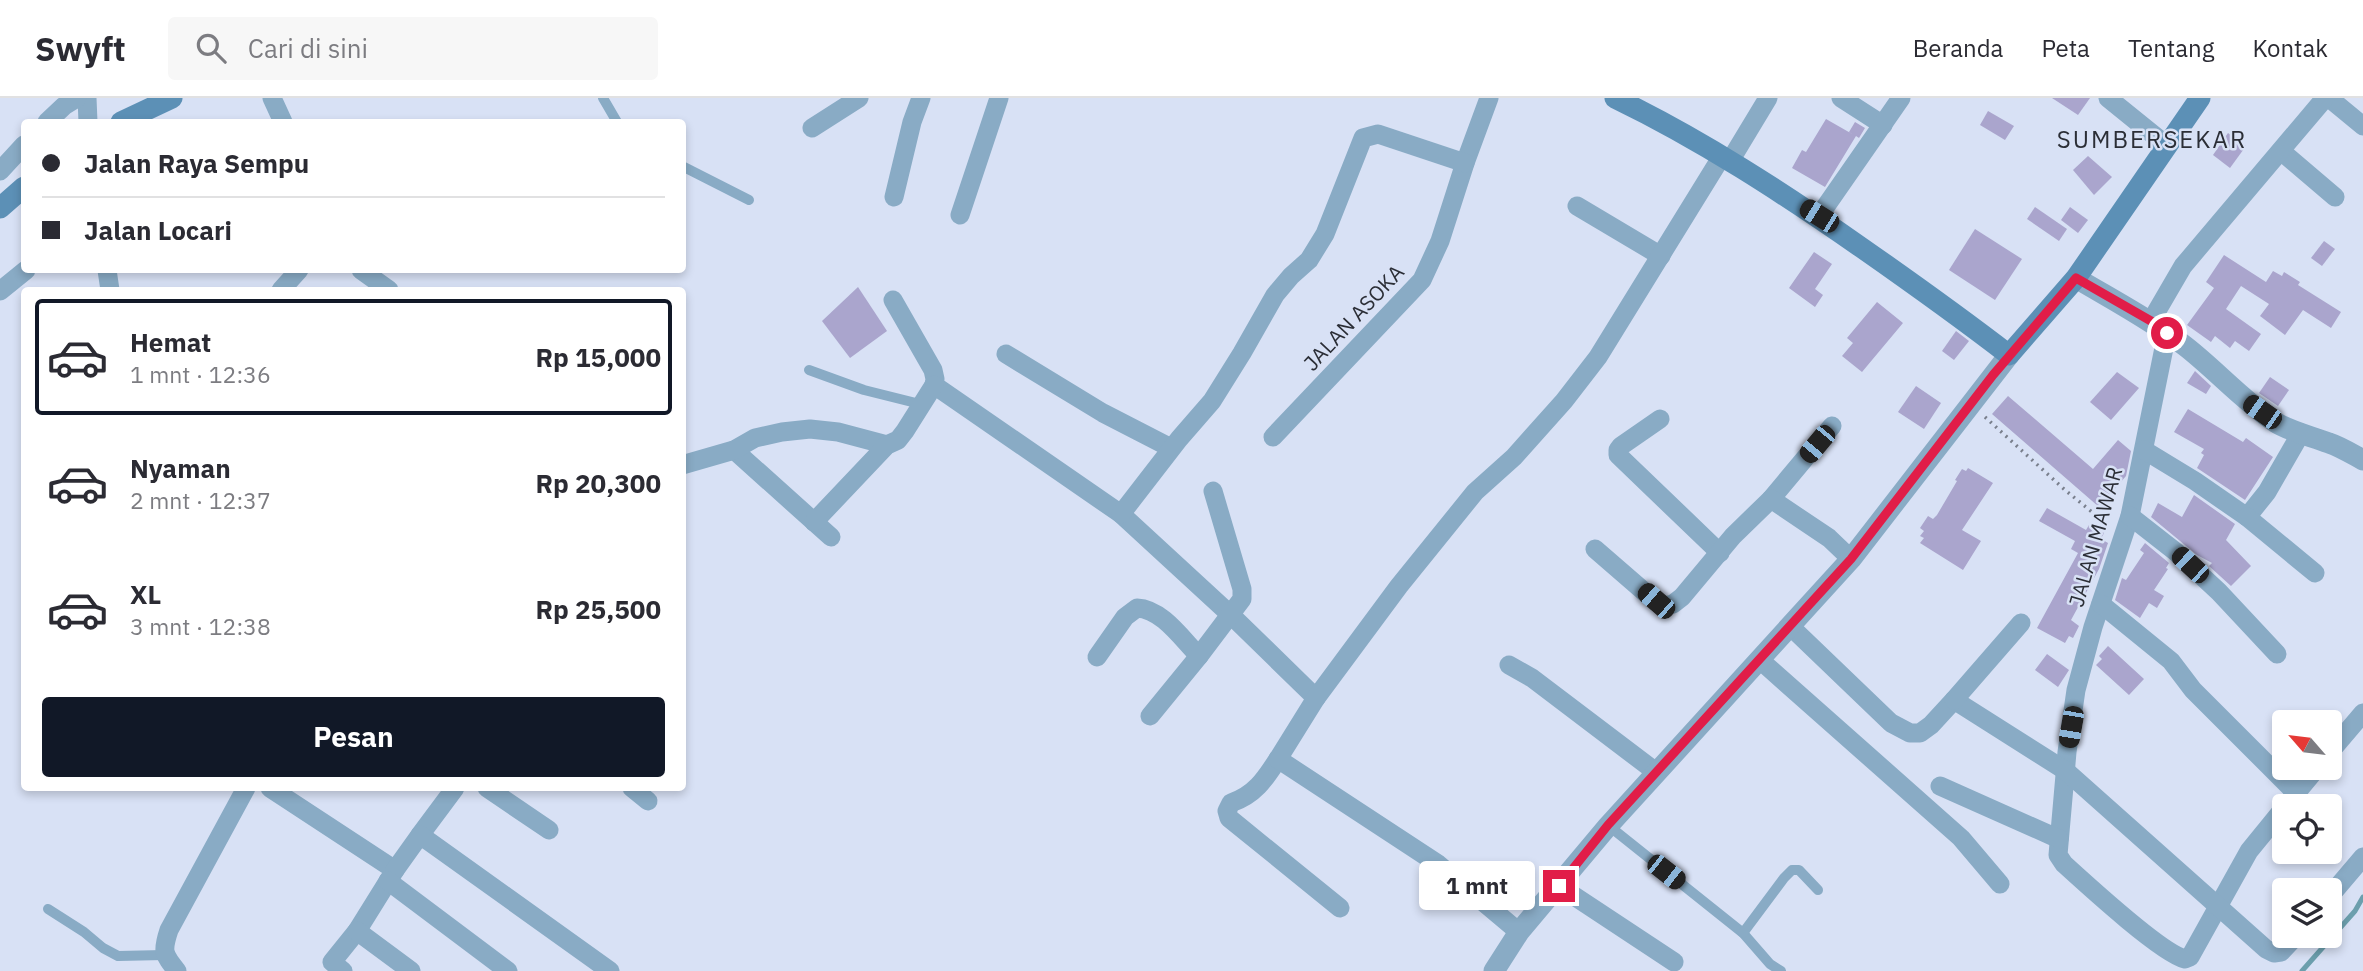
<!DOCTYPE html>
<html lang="id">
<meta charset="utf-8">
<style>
:root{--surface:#fff;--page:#f7f7f7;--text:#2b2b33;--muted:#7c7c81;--line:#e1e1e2;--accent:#111827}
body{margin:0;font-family:"IBM Plex Sans",sans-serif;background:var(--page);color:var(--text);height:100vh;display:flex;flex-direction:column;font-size:26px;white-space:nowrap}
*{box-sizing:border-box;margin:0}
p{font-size:23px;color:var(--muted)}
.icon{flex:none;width:38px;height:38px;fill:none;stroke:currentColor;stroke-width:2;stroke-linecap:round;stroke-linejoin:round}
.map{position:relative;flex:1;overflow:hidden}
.sheet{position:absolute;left:21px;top:189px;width:665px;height:504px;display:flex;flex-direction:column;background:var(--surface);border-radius:7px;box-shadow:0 4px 10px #0003}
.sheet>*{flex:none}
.hud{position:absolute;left:21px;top:21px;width:665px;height:154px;border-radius:7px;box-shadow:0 4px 10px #0003;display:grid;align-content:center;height:154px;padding:0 21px;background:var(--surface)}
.needle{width:46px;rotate:298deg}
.tools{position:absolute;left:2272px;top:612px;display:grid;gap:14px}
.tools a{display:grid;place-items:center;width:70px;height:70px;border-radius:7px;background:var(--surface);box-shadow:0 4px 10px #0003;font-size:35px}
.end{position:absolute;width:32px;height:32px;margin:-16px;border:9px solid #e11d48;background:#fff;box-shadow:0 0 0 4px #fff}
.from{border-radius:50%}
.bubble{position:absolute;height:49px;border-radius:7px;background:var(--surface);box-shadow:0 4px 10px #0003;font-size:23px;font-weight:700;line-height:49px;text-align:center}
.car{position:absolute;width:21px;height:42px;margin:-21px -10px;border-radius:9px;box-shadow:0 0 5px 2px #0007;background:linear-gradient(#222 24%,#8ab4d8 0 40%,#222 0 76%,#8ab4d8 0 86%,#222 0)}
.hud b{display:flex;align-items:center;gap:24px;height:66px;font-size:26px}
.hud b+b{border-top:2px solid var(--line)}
.hud i{width:18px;height:18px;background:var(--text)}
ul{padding:12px 0 0;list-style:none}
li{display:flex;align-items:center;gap:21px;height:116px;margin:0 14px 10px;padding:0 7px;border:4px solid transparent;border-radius:7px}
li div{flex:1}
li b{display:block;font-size:26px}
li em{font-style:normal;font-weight:700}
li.selected{border-color:var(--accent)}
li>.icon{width:63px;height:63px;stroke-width:1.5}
.cta{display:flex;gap:14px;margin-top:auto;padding:14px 21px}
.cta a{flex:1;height:80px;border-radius:7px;background:var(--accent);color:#fff;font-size:28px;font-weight:700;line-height:80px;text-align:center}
header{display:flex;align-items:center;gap:42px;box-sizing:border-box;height:98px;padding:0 35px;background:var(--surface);border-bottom:2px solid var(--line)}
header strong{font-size:33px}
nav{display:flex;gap:38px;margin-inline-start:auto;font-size:24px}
.search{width:490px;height:63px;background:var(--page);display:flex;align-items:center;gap:18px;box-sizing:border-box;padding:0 24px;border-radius:7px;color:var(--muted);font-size:26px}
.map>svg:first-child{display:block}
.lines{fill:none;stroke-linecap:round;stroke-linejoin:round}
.stream{stroke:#6c9fad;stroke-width:5}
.building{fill:#aaa5cd}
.path{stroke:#797f8c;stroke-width:3.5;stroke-dasharray:2 5;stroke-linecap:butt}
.service{stroke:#89abc5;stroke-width:10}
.minor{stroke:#89abc5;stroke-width:19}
.tertiary{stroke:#89abc5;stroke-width:21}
.secondary{stroke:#5c90b6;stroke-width:21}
.route{stroke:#e11d48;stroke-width:9}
.labels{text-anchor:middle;stroke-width:5;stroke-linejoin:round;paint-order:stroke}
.street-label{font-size:21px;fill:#2b2e36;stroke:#d8e1f5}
.quarter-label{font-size:24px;letter-spacing:2px;fill:#2b2e36;stroke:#d8e1f5}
</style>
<header>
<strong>Swyft</strong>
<div class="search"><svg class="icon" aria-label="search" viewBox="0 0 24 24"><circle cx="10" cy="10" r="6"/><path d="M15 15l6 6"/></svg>Cari di sini</div>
<nav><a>Beranda</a><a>Peta</a><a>Tentang</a><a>Kontak</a></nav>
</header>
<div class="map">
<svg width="2363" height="873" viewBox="0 0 2363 873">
<rect width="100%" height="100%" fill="#d8e1f5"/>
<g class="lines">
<polyline class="stream" points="2302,873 2355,813 2363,799"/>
</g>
<g class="building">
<polygon points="2052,0 2090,0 2078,17"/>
<polygon points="1988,13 2014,28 2005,42 1980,27"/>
<polygon points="1826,21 1854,37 1849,34 1855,24 1865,30 1859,40 1856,38 1825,89 1792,70 1802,52 1806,54"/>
<polygon points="2228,35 2246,48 2230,70 2213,57"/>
<polygon points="2088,58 2112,79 2094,97 2073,72"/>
<polygon points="2035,109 2067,131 2059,143 2027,121"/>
<polygon points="2070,109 2088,122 2078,135 2061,122"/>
<polygon points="1975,131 2022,161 1995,202 1949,172"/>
<polygon points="2324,143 2335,151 2322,168 2311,160"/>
<polygon points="1814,154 1832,166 1815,191 1823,197 1815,209 1789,190"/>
<polygon points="2224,157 2266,184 2273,173 2282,178 2284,174 2300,184 2298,187 2341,214 2331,230 2303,212 2285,237 2260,218 2269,206 2241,188 2226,211 2261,236 2249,253 2235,243 2230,250 2215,238 2211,244 2187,227 2214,190 2206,184"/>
<polygon points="858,189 887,233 850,260 822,223"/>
<polygon points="1877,204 1903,225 1862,274 1842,258 1853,245 1847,240"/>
<polygon points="1956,233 1969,243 1954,262 1942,253"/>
<polygon points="2195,273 2211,288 2206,296 2187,285"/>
<polygon points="2117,274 2139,290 2111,322 2090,304"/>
<polygon points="2270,279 2289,292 2278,308 2259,295"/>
<polygon points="1916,288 1941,305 1924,331 1898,314"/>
<polygon points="2008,298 2093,371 2118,342 2131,353 2126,378 2099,409 1992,316"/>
<polygon points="2188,311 2243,344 2246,340 2273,359 2245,402 2197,370 2204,357 2201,355 2204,351 2174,334"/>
<polygon points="1968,370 1993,385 1962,432 1981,443 1963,472 1920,445 1924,440 1920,438 1924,433 1920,430 1928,418 1933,421 1937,417 1957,383 1955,382 1962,371 1966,373"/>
<polygon points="2194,397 2235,426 2226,442 2251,468 2231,488 2209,468 2212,465 2197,457 2151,419 2158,405 2182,419"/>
<polygon points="2047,410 2086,432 2089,427 2104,435 2101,441 2108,445 2099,471 2071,522 2079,528 2073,540 2069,538 2065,545 2037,530 2078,455 2071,451 2075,443 2039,423"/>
<polygon points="2145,445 2169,465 2166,470 2168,471 2154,492 2164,498 2157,510 2149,505 2140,520 2115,502 2122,480 2126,482 2144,455 2140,452"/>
<polygon points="2108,548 2144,581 2129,597 2096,567 2102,561 2099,558"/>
<polygon points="2047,556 2069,572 2058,589 2035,572"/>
</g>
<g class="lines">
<polyline class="path" points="1985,319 2065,392 2108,427"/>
<g class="service">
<polyline points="603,0 617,24"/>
<polyline points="682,68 749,102"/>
<polyline points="809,272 864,292 920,306"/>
<polyline points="1609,728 1743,835 1770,866 1781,873"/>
<polyline points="48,811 84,834 103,850 118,858 164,857"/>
<polyline points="1743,835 1784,780 1792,772 1799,772 1818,792"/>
</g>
<g class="minor">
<polyline points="87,0 88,24"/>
<polyline points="272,0 283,24"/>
<polyline points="1841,0 1883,27"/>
<polyline points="2108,0 2166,47"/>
<polyline points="2329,0 2363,28"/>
<polyline points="47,24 64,8 77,0"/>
<polyline points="812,30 859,0"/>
<polyline points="2281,53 2335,99"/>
<polyline points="1730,63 1768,0"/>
<polyline points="0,73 24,47"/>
<polyline points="894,99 912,24 921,0"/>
<polyline points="1577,108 1661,158"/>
<polyline points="960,117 999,0"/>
<polyline points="1819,118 1901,0"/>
<polyline points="107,172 110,192"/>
<polyline points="361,172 389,192"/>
<polyline points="281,192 299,172"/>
<polyline points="0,193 26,172"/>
<polyline points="893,202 933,272 935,281 934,287 1121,416 1234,520 1316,600"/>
<polyline points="2151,223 2183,168 2325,0"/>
<path d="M2167,235L2130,418L2093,529L2076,592L2067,654L2058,757L2064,766C2086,786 2161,855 2185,861L2190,859L2249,753L2284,710"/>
<polyline points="1006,256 1103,315 1171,350"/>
<polyline points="1660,321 1621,348 1618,352 1618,357 1720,455"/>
<polyline points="1273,339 1422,182 1440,143 1465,65 1489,0"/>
<polyline points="734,352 831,439"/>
<polyline points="2144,352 2195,383 2247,419 2267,394 2301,335"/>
<polyline points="682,367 734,352 755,340 782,334 810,331 838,334 887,347"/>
<polyline points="1771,401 1832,328"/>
<polyline points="1121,416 1179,341 1212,303 1242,255 1275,197 1291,178 1309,162 1325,136 1363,40 1378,36 1465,65"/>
<polyline points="2130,418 2176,454 2219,494 2277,556"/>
<polyline points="2247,419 2315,475"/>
<polyline points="814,424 887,347 898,342 905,333 934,287"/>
<polyline points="1595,451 1655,503 1665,508 1673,506 1682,499 1733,438 1771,401 1829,440 1851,461"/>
<polyline points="2101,506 2171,563 2193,592 2296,695"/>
<polyline points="1791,529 1891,625 1910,635 1920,635 1931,627 1954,602 2066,673 2266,851 2274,855 2281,854 2296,838"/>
<path d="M1097,559L1125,519L1137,510C1162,511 1182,541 1199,558"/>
<polyline points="1760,562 1961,740 2000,786"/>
<polyline points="1509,567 1532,580 1656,674"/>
<polyline points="1954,602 2021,525"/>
<polyline points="1150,618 1199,558 1242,501 1242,491 1213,393"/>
<polyline points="2329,655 2363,615"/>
<path d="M1278,661C1265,681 1255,697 1231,705L1227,713L1229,720L1340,810"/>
<polyline points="1940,688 2059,741"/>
<polyline points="270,690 395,772 357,833 332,864 343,873"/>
<polyline points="487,690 549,732"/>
<polyline points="632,690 648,703"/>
<polyline points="2288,705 2317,670"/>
<polyline points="420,737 455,690"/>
<polyline points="395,772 420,737 610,873"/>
<polyline points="388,783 508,873"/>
<polyline points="1559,788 1674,864"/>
<polyline points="2329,799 2363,759"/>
<polyline points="357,833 411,873"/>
<polyline points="1519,834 1438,766 1278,661 1316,600 1399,488 1475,394 1514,359 1564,303 1598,259 1722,58"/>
<path d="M177,873C163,856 162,853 169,832L246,690"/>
</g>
<g class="tertiary">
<path d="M2076,180C2113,202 2151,222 2185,248C2216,272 2242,302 2275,324C2291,334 2311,338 2329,345C2341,349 2352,356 2363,362"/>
<polyline points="1494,873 1519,834 1608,728 1851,461 2009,257"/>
</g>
<g class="secondary">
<path d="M1615,0C1702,42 1783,95 1862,150C1912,185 1961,220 2009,257L2076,180L2200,0"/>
<polyline points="121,24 172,0"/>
<polyline points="0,110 24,89"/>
</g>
</g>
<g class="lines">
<polyline class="route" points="1559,788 1608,727 1851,461 1993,277 2076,180 2151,223 2167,235"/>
</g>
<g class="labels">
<g class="street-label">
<text transform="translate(1354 220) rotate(-47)" y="7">JALAN ASOKA</text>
<text transform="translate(2096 439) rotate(-74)" y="7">JALAN MAWAR</text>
</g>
<g class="quarter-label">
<text x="2152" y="50">SUMBERSEKAR</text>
</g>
</g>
</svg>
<div class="tools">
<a><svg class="needle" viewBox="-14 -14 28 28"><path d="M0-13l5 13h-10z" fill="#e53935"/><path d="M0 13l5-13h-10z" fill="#7c7c81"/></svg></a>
<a><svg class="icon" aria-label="locate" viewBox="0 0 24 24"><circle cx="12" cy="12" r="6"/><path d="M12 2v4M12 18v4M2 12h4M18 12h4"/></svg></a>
<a><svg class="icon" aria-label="layers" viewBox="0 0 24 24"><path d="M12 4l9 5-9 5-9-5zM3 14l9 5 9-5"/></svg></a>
</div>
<i class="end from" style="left:2167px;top:235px"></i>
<i class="end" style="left:1559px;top:788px"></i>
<div class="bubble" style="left:1419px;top:763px;width:116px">1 mnt</div>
<i class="car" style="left:1819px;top:118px;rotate:302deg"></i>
<i class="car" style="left:2262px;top:314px;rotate:305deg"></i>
<i class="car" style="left:1817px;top:346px;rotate:220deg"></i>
<i class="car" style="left:2190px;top:467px;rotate:313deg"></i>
<i class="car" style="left:1656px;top:503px;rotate:311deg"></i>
<i class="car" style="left:2071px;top:629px;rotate:190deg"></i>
<i class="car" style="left:1666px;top:774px;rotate:128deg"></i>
<div class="hud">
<b><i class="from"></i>Jalan Raya Sempu</b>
<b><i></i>Jalan Locari</b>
</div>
<section class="sheet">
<ul>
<li class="selected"><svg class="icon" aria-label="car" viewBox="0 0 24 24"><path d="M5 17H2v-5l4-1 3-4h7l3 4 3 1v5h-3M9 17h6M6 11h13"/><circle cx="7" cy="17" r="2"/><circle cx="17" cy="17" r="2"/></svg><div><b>Hemat</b><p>1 mnt · 12:36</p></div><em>Rp 15,000</em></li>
<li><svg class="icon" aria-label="car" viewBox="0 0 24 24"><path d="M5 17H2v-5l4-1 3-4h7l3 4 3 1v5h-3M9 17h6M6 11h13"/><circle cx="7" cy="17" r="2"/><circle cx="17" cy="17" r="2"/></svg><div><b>Nyaman</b><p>2 mnt · 12:37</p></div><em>Rp 20,300</em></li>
<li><svg class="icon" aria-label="car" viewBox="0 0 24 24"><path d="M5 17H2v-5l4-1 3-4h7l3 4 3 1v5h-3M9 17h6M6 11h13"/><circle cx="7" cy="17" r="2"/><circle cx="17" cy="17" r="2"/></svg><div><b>XL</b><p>3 mnt · 12:38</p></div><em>Rp 25,500</em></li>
</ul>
<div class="cta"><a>Pesan</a></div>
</section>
</div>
